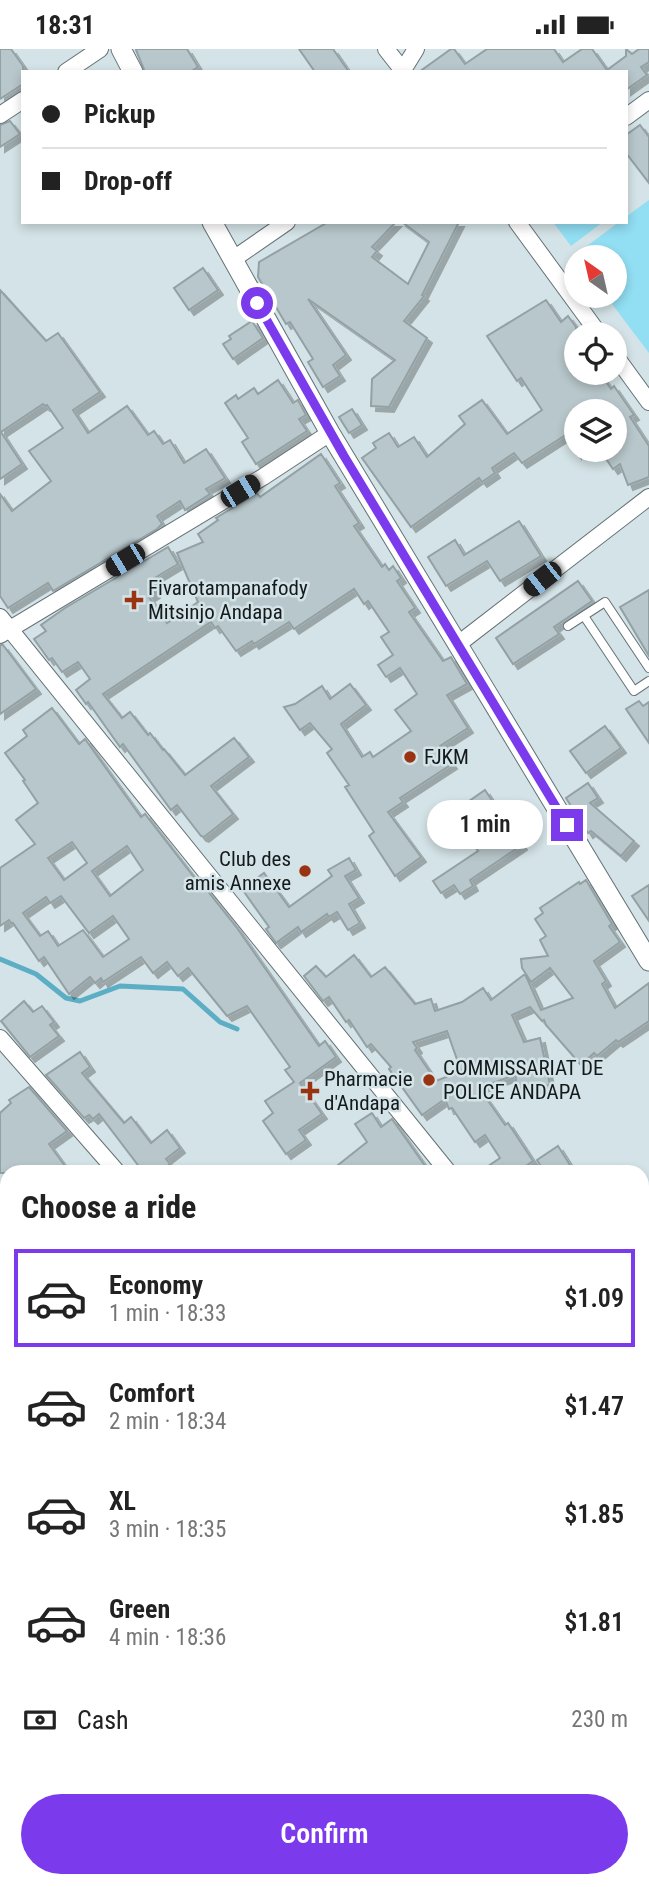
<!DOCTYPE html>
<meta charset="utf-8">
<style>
:root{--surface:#fff;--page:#f2f2f2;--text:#222;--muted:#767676;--line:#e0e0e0;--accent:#7c3aed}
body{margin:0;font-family:"Roboto Condensed",sans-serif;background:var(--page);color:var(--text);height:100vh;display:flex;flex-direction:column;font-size:26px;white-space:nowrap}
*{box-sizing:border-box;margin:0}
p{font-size:23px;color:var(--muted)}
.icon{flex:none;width:38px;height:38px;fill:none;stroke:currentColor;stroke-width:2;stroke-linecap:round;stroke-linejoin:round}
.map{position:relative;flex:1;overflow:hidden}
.side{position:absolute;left:0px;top:1116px;width:649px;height:723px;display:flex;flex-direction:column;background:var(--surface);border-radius:21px 21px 0 0;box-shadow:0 4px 10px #0003}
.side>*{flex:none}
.banner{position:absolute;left:21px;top:21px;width:607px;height:154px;border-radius:0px;box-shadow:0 4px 10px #0003;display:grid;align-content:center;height:154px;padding:0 21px;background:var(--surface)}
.needle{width:46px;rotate:326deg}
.controls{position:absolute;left:564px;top:196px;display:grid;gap:14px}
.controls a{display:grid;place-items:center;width:63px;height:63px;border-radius:50%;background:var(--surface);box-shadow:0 4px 10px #0003;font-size:35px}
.end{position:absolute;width:32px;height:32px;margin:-16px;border:9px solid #7c3aed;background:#fff;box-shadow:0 0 0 4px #fff}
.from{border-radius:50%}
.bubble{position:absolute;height:49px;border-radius:24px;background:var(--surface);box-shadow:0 4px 10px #0003;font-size:23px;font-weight:600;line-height:49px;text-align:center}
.car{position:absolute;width:21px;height:42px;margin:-21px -10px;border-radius:9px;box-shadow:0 0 5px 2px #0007;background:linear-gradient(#222 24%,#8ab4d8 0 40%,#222 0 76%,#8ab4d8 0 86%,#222 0)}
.banner b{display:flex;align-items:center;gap:24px;height:66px;font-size:26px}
.banner b+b{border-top:2px solid var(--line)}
.banner i{width:18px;height:18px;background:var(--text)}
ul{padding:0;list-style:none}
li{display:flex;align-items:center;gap:21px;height:98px;margin:0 14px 10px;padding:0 7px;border:4px solid transparent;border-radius:0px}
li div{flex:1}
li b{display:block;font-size:26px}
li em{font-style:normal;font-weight:600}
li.selected{border-color:var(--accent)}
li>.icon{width:63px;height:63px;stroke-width:1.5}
h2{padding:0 21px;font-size:32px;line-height:84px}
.pay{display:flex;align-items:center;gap:18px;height:77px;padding:0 21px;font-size:26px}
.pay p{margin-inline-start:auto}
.cta{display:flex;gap:14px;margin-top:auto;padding:14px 21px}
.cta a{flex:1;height:80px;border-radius:42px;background:var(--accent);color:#fff;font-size:28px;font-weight:600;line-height:80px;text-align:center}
.status{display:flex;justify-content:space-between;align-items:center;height:49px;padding:0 35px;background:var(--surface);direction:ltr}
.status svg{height:19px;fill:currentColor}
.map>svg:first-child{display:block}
.green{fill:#92def3}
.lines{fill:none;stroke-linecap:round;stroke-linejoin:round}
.stream{stroke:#5caec4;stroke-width:5}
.building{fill:#b8c7cb;stroke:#93a1a5;stroke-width:2;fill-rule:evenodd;filter:url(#shadow)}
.service-casing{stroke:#657276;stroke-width:10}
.minor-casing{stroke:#657276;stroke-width:18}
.tertiary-casing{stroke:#657276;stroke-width:21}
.service{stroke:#fff;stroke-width:8}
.minor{stroke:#fff;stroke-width:16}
.tertiary{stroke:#fff;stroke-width:19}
.route{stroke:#7c3aed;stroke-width:9}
.poi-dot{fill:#9a3312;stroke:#d4e3e7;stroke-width:2.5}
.labels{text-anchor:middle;stroke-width:5;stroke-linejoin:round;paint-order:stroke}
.poi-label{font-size:21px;fill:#141a1b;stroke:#d4e3e7;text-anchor:start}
</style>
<div class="status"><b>18:31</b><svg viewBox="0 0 49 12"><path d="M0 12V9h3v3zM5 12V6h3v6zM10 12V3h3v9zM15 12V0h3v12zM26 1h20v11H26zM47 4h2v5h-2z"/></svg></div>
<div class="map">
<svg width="649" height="1838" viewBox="0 0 649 1838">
<defs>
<filter id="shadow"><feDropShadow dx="5" dy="5" stdDeviation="0" flood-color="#0004"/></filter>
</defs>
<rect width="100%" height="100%" fill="#d4e3e7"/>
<g class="green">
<polygon points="649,151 649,304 606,247 614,247 614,208 576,208 575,206 619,173 626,173 627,167"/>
<polygon points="553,173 603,173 571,197"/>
</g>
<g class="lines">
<g class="stream">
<polyline points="0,910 36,925 66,949 80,952 120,937 183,940 220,973 237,980"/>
<polyline points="0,1599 7,1609"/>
<polyline points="264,1832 266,1838"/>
</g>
</g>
<g class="building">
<polygon points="0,0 11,0 23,17 23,35 0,50"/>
<polygon points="138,0 187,0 198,18 190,23 145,23 136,1"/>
<polygon points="299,0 333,0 349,23 315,23"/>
<polygon points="451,0 454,0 465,15 487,0 554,0 563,13 582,0 592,0 607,21 626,7 626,0 632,5 639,0 649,0 649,13 641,18 647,26 626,41 626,23 419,23"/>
<polygon points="10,72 20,85 0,98 0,76"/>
<polygon points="640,76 649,88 649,134 626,104 626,86"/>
<polygon points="328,173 396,173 372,198 377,202 372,208 408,235 429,193 402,173 459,173 422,246 424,247 404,272 427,289 389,358 371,357 372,330 395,311 308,250 346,306 333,316 340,327 323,338 308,313 313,310 290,273 286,275 258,228 259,213"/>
<polygon points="203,219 218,241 189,261 174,239"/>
<polygon points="0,241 46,292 58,284 100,343 73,361 88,384 127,357 148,386 154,382 163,395 170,391 184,414 206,400 225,429 206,440 210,445 185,461 180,452 157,467 162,475 157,480 53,542 48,534 8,559 0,547 0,445 12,462 51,432 29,402 63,379 47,356 45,357 43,355 1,383 22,415 0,430"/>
<polygon points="546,251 561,273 568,267 576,278 576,324 600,324 611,340 614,337 634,366 630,368 649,397 649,428 628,436 620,415 613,420 600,401 614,401 614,362 576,362 576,404 564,387 522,414 514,404 492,419 495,424 482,433 479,429 411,478 362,409 376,399 373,394 389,384 398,398 414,388 427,408 465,375 459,367 482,351 507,385 542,361 521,329 517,332 487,287"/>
<polygon points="252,272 263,289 233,310 223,295 231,290 229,287"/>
<polygon points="278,331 293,354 298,351 306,366 299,370 307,382 256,415 242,393 248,389 225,354 236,346 238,350 254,339 258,345"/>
<polygon points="352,360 362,376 349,384 339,368"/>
<polygon points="321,405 340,434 335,437 359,474 354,477 382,518 385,515 389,521 393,517 401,529 397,532 415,559 409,563 443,612 451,608 467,635 447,646 468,679 440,697 452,715 400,749 403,753 388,763 421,808 395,827 369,787 374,783 345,738 349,736 327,704 332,700 310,674 300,681 284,658 295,655 322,637 330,650 350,635 366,656 341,675 362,708 370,703 373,708 411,682 395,661 417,645 400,619 386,628 378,616 393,606 381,588 389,583 368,552 364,555 354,540 294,580 289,573 254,595 252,592 236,602 218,577 215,579 211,573 103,645 122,669 130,663 148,686 150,684 163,701 164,700 185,726 234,689 249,708 211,737 233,765 204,788 201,787 177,756 171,761 123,695 120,698 88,653 86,655 76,641 90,630 78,613 62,623 52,609 49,611 34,590 46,582 41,576 65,559 168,498 178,515 148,533 155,544 149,548 167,574 182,564 198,553 177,504 203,493 198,485 218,471 216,469 257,444 260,448"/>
<polygon points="519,472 541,507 500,532 487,512 446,537 428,508 455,491 464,506"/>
<polygon points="578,532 592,552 554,578 559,585 513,615 496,589"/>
<polygon points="649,541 649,607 620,558"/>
<polygon points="0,596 3,596 36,640 0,665"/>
<polygon points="639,652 643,657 649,653 649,694 626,660"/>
<path d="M52,659L79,695L85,690L141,768L145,765L204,841L206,840L237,879L319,997L325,992L336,1008L300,1034L322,1065L299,1081L306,1091L286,1105L263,1072L273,1064L265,1052L294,1033L285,1021L290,1018L247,957L227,967L188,919L178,927L167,913L153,924L141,908L103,933L101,929L95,934L90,928L69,945L44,908L39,912L13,874L12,875L9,871L0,877V819L35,795L16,771L38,754L23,732L25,731L5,704L27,687L23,681ZM72,793L87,814L64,831L48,809ZM127,797L143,821L110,847L92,822ZM61,847L89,884L113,867L129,890L103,908L83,881L58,897L48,882L40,887L23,864L46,848L50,854Z"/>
<polygon points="605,677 621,699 586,724 570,702"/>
<polygon points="588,734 598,749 590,754 634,792 621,807 591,782 588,784 566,749"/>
<polygon points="485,741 522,796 470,831 473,837 460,845 454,836 441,844 433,832 478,802 452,764"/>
<polygon points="349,809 356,821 345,827 359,849 349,855 360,874 348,881 337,863 329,868 327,865 301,883 298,878 276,894 266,880 269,878 242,840 264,824 289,858 332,827 328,821"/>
<path d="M586,831L612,875L609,877L620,893L594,912L606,932L602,935L615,959L649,934V972L618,993L616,991L597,1007L594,1004L581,1016L546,976L544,971L542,972L530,958L512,966L524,993L540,989L550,1036L535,1039L534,1036L518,1040L515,1026L479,1039L505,1076L508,1074L533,1112L516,1124H478L500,1109L485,1086L475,1093L452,1059L449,1060L445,1050L422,1066L389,1020L391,1018L371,995L367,998L349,971L346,973L329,948L323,952L304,927L316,917L326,928L354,906L371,928L385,918L415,955L431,950L435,962L462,953L483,939L491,951L525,925L541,961L573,949L550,919L531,933L522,919L521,910L548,907L540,891L546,887L535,870L543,864L540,859L579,833L580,835ZM447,982L461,1022L436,1032L415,1001L417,999L413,993Z"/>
<polygon points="649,836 649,872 632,847"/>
<polygon points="24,952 33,963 42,957 54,973 50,976 59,987 30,1008 1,972"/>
<polygon points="80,1003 90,1018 82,1024 124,1074 131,1068 151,1094 167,1081 180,1099 166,1110 170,1115 159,1124 144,1124 99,1065 93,1070 89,1066 84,1069 46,1026"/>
<polygon points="29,1038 67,1082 49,1095 70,1124 0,1124 0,1064 11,1054 9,1051"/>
<polygon points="372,1064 381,1078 392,1070 430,1124 328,1124 367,1093 355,1075"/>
<polygon points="558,1097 570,1116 567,1118 571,1124 545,1124 537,1111"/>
</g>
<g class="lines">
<g class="service-casing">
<g id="service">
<polyline points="584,567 634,642 649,632"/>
<polyline points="568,577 605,553 649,619"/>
</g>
</g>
<g class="minor-casing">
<g id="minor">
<polyline points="386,0 404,23"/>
<polyline points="403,21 416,0"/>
<polyline points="66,23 100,0"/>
<polyline points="0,66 23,51"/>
<polyline points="626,68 649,51"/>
<polyline points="517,173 599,285"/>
<polyline points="232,211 287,173"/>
<polyline points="614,305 649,353"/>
<polyline points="0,568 449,1124"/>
<polyline points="0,586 263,428 330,384"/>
<polyline points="457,596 649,448"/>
<polyline points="0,989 118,1124"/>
<polyline points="642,1178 649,1174"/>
<polyline points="642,1361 649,1369"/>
<polyline points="642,1630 649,1624"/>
<polyline points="343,1838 356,1832"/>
</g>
</g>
<g class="tertiary-casing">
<g id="tertiary">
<polyline points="121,0 133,23"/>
<polyline points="212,173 330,384 649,912"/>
</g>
</g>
<use href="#service" class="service"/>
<use href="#minor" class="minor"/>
<use href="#tertiary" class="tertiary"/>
</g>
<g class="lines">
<polyline class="route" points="257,254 344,407 567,776"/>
</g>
<g class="poi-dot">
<path d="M130.5 540.5h7v7h7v7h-7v7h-7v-7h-7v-7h7z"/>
<circle cx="410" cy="708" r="7"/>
<circle cx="305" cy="822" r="7"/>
<circle cx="429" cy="1031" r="7"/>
<path d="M306.5 1031.5h7v7h7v7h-7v7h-7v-7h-7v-7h7z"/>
</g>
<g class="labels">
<g class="poi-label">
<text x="148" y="546">Fivarotampanafody<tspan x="148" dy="24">Mitsinjo Andapa</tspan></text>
<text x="424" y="715">FJKM</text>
<text x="291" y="817" text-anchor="end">Club des<tspan x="291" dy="24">amis Annexe</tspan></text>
<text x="443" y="1026">COMMISSARIAT DE<tspan x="443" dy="24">POLICE ANDAPA</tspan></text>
<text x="324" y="1037">Pharmacie<tspan x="324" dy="24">d'Andapa</tspan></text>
</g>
</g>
</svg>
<div class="controls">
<a><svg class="needle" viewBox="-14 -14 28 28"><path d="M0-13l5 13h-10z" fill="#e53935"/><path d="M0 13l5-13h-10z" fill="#767676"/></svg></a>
<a><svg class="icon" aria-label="locate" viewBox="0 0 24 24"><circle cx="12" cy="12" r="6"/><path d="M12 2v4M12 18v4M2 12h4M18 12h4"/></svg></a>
<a><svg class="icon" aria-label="layers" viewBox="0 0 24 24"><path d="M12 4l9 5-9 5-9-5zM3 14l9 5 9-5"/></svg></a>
</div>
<i class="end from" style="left:257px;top:254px"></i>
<i class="end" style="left:567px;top:776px"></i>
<div class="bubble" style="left:427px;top:751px;width:116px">1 min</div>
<i class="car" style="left:240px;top:442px;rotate:59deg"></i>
<i class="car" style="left:125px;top:511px;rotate:239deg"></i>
<i class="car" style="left:542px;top:530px;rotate:232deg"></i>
<div class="banner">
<b><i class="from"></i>Pickup</b>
<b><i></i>Drop-off</b>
</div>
<section class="side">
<h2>Choose a ride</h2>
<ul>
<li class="selected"><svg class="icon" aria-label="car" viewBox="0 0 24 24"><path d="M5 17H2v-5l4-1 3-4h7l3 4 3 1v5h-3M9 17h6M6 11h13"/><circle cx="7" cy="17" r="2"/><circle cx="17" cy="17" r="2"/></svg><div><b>Economy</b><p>1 min · 18:33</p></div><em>$1.09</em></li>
<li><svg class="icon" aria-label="car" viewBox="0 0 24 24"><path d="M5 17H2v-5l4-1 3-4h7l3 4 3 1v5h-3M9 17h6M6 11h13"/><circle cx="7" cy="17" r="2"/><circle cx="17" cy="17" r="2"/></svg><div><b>Comfort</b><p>2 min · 18:34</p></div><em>$1.47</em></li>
<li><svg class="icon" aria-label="car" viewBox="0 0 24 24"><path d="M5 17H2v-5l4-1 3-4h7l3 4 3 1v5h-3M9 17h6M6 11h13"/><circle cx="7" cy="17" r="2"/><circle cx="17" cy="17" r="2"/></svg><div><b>XL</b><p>3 min · 18:35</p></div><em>$1.85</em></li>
<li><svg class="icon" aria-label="car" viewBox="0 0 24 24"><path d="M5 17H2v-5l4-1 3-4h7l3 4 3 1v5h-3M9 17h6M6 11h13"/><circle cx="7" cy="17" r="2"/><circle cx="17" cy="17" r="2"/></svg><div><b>Green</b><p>4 min · 18:36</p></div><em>$1.81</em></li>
</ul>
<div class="pay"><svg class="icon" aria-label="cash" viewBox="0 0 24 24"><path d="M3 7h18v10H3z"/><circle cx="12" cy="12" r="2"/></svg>Cash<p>230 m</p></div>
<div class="cta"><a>Confirm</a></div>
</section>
</div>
